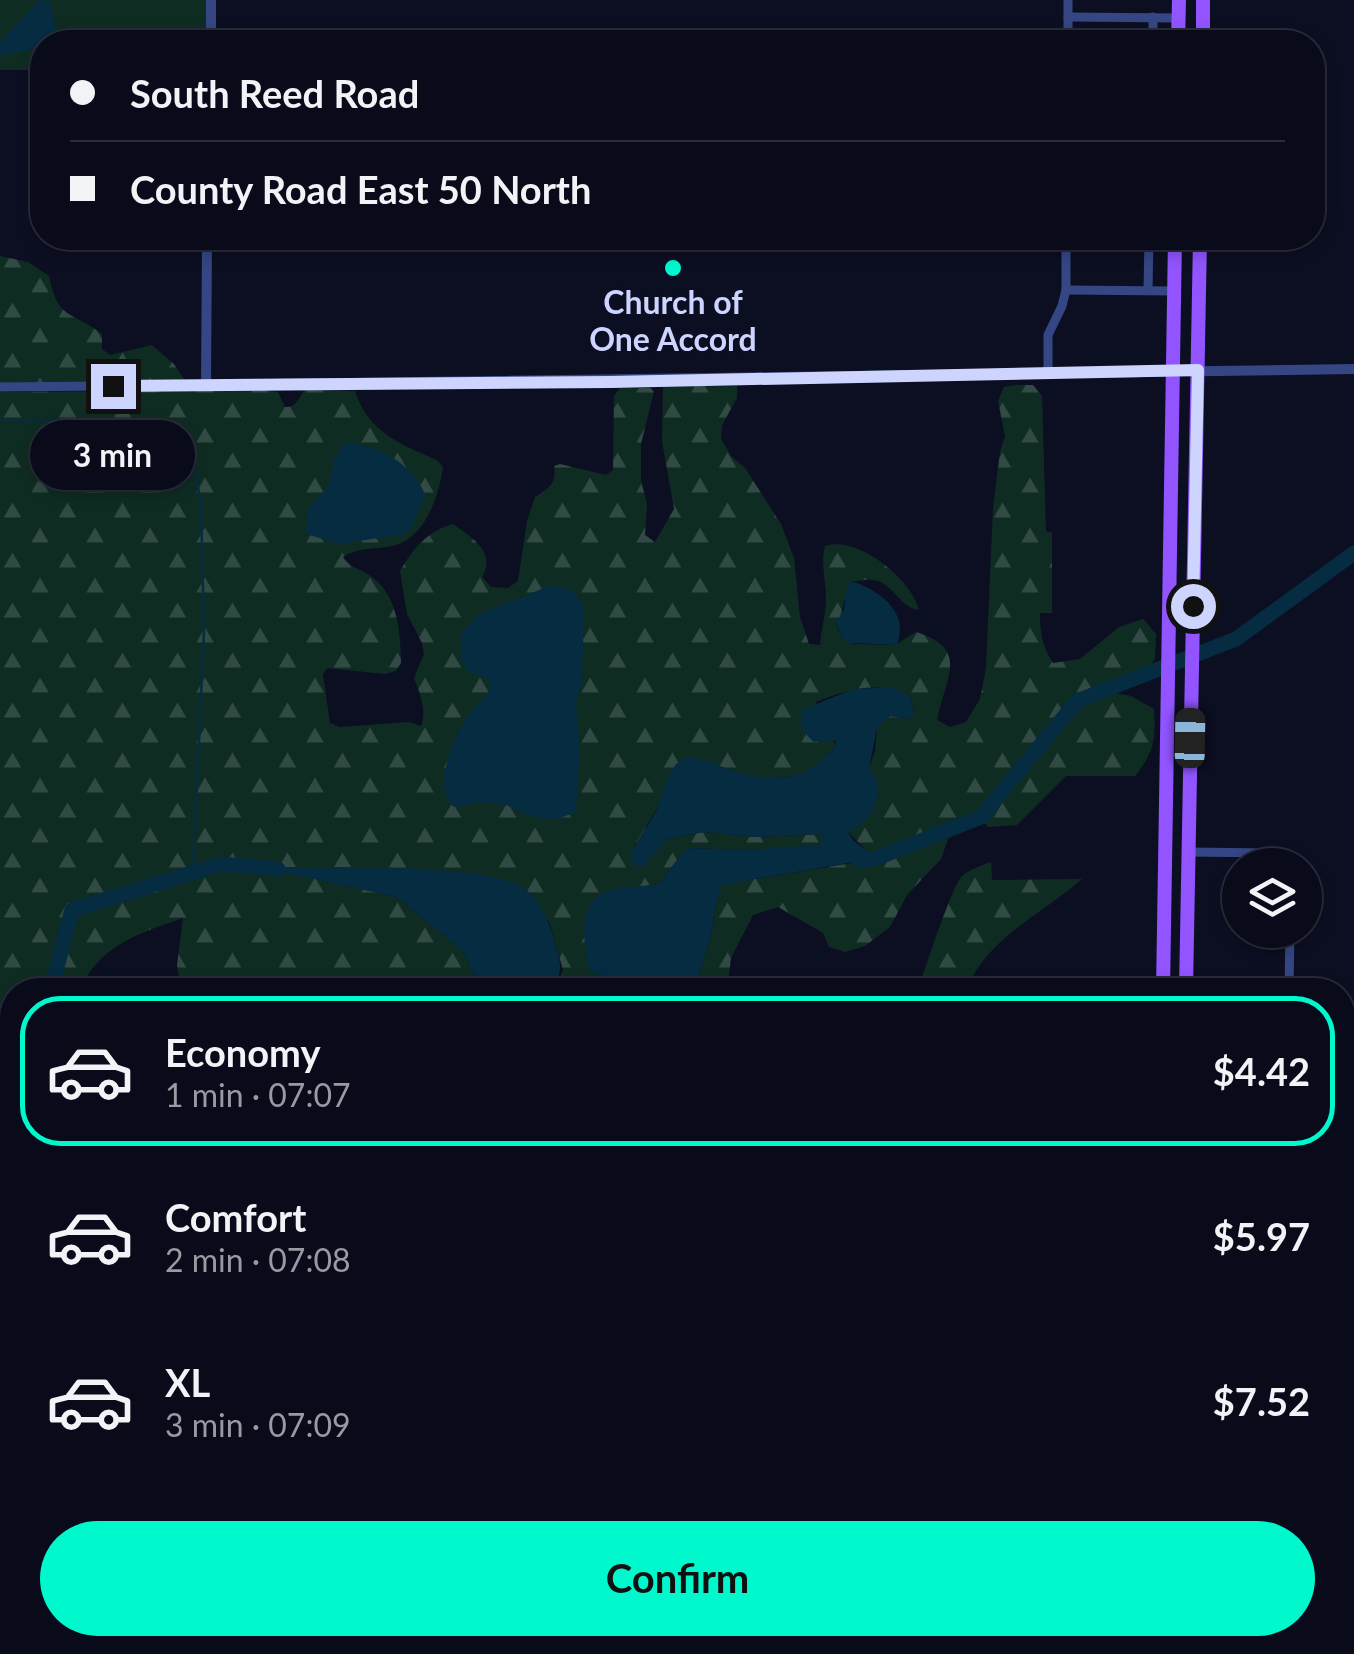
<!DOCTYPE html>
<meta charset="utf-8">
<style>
:root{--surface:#090a1a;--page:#171827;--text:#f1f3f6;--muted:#999aa2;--line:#292b39;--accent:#00f8cd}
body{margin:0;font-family:Lato,sans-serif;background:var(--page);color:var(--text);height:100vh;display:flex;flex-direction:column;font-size:38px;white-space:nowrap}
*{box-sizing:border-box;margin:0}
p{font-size:32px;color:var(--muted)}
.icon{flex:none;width:55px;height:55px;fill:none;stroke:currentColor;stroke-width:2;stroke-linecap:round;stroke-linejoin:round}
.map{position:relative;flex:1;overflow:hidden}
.panel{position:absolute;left:0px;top:978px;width:1355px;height:678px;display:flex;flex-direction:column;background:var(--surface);border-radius:40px 40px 0 0;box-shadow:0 5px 15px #0003,0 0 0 2px var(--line)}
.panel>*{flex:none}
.hud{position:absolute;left:30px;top:30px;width:1295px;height:220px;border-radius:40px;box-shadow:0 5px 15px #0003,0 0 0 2px var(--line);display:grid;align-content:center;height:220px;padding:0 40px;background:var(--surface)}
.controls{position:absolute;left:1222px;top:848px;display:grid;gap:20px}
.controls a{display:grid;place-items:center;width:100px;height:100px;border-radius:50%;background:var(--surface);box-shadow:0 5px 15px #0003,0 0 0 2px var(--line);font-size:50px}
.end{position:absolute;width:45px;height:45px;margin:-22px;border:12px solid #cdd5ff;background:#111;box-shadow:0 0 0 5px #111}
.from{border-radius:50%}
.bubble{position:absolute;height:70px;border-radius:35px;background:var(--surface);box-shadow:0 5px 15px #0003,0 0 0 2px var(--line);font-size:32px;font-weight:700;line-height:70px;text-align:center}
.car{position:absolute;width:30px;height:60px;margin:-30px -15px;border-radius:12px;box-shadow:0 0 8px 2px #0007;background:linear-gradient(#222 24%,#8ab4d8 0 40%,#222 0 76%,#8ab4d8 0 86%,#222 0)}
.hud b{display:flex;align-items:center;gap:35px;height:95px;font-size:38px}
.hud b+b{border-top:2px solid var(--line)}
.hud i{width:25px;height:25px;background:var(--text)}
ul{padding:18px 0 0;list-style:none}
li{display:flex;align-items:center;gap:30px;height:150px;margin:0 20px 15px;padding:0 20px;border:5px solid transparent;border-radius:40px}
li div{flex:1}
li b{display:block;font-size:38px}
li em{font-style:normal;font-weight:700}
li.active{border-color:var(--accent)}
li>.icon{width:90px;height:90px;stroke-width:1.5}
.primary-button{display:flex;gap:20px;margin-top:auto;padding:20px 40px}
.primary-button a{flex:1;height:115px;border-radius:60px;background:var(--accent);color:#111;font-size:40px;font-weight:700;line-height:115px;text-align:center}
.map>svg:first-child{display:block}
.green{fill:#0f2c23}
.forest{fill:url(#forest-firs)}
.water{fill:#062c41}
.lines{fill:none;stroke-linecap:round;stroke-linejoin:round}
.stream{stroke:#062c41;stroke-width:2.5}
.river{stroke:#062c41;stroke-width:15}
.minor{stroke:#344784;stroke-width:9}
.tertiary{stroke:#344784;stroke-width:10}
.secondary{stroke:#648bff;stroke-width:11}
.primary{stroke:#9154ff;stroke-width:14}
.route{stroke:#cdd5ff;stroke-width:12}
.poi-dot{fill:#00f8cd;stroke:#0c0e22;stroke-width:4}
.labels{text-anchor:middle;stroke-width:9;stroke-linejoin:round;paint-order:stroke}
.poi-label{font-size:32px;font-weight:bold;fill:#cdd5ff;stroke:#0c0e22}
</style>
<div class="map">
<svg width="1354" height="1654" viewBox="0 0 1354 1654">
<defs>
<pattern id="forest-firs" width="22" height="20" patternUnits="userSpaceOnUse" patternTransform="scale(2.5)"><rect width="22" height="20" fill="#0f2c23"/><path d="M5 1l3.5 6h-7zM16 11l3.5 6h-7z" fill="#314a44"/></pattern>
</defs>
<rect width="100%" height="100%" fill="#0c0e22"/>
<polygon class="green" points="0,0 211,0 211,42 42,42 42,70 0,70"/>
<g class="forest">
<path d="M0,256L28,262L49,276C58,321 71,310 102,334V349L110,355L152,345L174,364L188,385L0,387Z"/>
<path d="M1017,385H1033L1042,396L1046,531L1052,533V613H1040C1040,634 1042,645 1053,663L1080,659L1119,627L1143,619L1156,634L1155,658L1146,674L1104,691L1131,696L1154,709C1156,738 1154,753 1135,776H1066L1017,825L988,827L980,818L952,828L941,859L907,895L890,927L865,946L845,952L829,947L823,933L778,907L753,915L731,958L727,990H700C697,968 707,954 711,934C714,916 715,902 720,885L875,859L847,831L875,751L877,728L890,716L909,719L914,713L910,696C879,680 847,689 816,702L836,746L816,767L802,775L780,778L760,780L719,766L676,764L656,810L635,846L642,866L668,839L687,835L704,832L757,837L822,834L821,846L746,850L687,848L658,884L601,894L608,981L630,990H554L563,970L549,921L267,868L397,897L463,951L477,983L473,990H181L177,965L183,918C140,933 99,945 80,990H12V1165L0,1187V392L265,390L278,392L285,407C296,408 299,398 304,390L355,391C367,431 401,445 437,460L443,467C439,495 426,536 396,545C378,550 360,546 343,557C350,568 359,568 369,575C397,592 401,632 401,663L396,671L385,674L327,668L323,675L330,723L340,727L409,722L421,726C427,710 420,694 414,678L424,654L422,643L407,614L400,571C413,549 427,531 453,524C471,537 497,552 482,577L491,587L508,588L518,581L527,521L535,497C549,488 557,484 554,466L560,464L606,475L613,470L614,396L620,388H650L654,391L641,444V481L647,504L645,535L655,542L674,509L662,441L663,386H737V398L722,425L721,439L731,456L745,468L781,524L794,558L800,617L809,644L820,645C821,631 825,617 826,604C827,584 820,566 825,546C858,535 912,580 919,610C901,608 895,587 878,581C869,578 861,581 852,581C846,588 842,615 837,627L841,636L854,644L895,645L916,632C972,649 944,680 937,720L950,727L966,722L980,699L986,668L993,508L1000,452L1005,436L998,401L1004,387Z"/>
<path d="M991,862L992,880L1082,879C1042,914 991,936 968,985L969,990H918C924,972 953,883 962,876C969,870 982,865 991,862Z"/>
<polygon points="12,1335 12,1442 0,1445 0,1336"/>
</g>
<g class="water">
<polygon points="39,0 50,1 56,32 54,40 42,42 41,48 0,55 0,42"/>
<path d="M345,443C377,444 414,464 425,495L411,529L405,534L339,544L306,534L308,508L329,485L334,459Z"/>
<path d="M852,581C880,591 910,612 897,645L849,643L841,636L836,622L844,610L846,589Z"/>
<path d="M549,586L568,589L577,596L584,610L582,681L576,704L580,745L576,812L555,820L530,816L506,805L480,802L454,807C431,788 454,736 468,716C475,707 484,699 490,690L489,679L469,672L464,665L461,658L462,633L479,614Z"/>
<path d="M890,687L910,696L914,713L909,719L890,716L877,728L869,769L878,781C878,805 871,823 847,831L854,841L877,858L721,885C715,902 714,916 711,934C707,954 697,968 700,990H630L590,971C585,950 576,909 601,894C615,886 642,887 658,884L687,848L746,850L821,845V834L757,837L704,832L687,835L668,839L642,867L636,866L630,859C636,841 647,828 656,811C663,796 668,763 686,758C696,756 708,762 717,765C765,782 800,789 836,746L835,740L814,742C802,732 800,725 802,710L853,689Z"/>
<path d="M259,867C314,868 480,862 522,887C540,899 548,919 554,939C560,962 564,967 554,990H473L477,983L463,951L397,897Z"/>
</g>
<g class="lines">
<g class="stream">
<polyline points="0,420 157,423 182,437 193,458 201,504 204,631 193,873"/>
<polyline points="896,1642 896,1654"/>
</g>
<g class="river">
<polyline points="860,860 877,858 981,817 1077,701 1236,639 1354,553"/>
<polyline points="51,990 72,910 221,864 278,869"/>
<polyline points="0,1129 12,1103"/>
</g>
<g class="minor">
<polyline points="1068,17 1179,18"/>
<polyline points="1068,42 1068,0"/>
<polyline points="1153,42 1153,17"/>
<polyline points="1066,290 1174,291"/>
<polyline points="1148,290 1149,238"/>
<polyline points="1048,374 1048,335 1062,306 1066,290 1066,238"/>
<polyline points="0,387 206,385"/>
<polyline points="1189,852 1274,853 1288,859 1289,865"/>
<polyline points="1289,990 1290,930"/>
<polyline points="1342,1061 1353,1092"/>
</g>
<g class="tertiary">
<polyline points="211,0 211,42"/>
<polyline points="207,238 206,385 1354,369"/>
<polyline points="1342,1382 1354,1382"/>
<polyline points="708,1642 708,1654"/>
</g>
<g class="secondary">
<polyline points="1342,1096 1354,1091"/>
<polyline points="0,1534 12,1530"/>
</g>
<g class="primary">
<polyline points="1178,42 1179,0"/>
<polyline points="1203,42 1203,0"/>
<polyline points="1163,990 1175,238"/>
<polyline points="1186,990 1200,238"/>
<polyline points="1156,1642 1156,1654"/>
<polyline points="1181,1642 1182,1654"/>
</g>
</g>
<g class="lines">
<polyline class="route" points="113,386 611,382 1198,370 1193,606"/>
</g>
<circle class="poi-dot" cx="673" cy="268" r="10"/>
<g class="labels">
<g class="poi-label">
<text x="673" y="314">Church of<tspan x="673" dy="37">One Accord</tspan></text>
</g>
</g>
</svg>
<div class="controls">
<a><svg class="icon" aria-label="layers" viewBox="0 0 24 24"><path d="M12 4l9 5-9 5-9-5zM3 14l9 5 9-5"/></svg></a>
</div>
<i class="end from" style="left:1193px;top:606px"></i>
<i class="end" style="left:113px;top:386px"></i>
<div class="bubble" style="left:30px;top:420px;width:165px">3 min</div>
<i class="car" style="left:1190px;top:738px;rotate:1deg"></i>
<div class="hud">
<b><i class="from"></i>South Reed Road</b>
<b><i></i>County Road East 50 North</b>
</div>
<section class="panel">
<ul>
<li class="active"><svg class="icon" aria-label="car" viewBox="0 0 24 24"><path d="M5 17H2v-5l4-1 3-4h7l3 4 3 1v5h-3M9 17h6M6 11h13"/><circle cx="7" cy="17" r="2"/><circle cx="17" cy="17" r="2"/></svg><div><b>Economy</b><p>1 min · 07:07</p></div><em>$4.42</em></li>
<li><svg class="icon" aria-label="car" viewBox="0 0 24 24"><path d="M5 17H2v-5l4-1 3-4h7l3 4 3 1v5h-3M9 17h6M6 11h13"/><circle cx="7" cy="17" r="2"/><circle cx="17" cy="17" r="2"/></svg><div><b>Comfort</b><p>2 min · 07:08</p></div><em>$5.97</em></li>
<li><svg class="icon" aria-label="car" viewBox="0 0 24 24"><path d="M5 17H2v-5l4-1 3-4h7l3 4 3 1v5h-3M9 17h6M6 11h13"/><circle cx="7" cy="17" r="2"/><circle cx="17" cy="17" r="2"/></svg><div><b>XL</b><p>3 min · 07:09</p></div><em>$7.52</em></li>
</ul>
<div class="primary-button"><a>Confirm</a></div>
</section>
</div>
